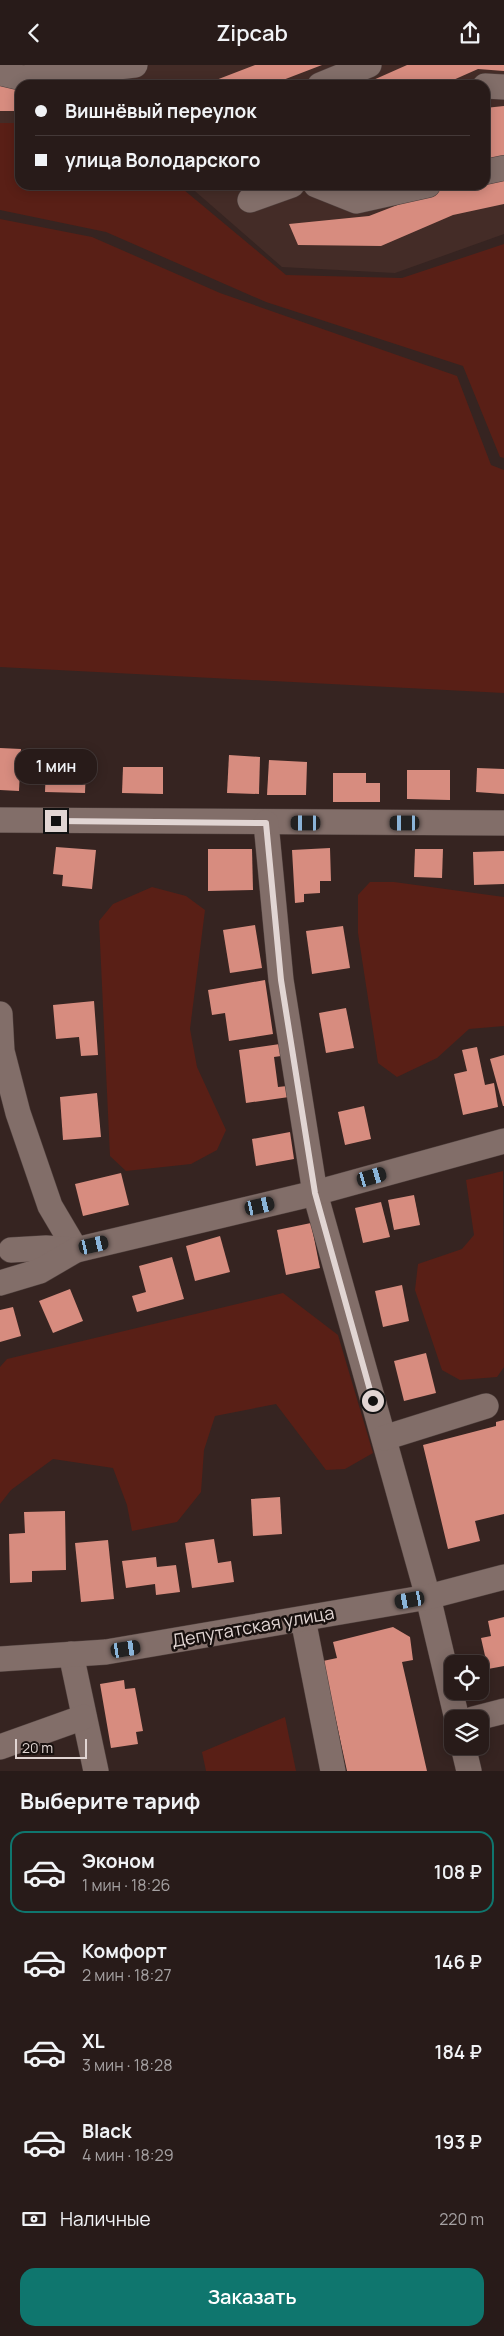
<!DOCTYPE html>
<html lang="ru">
<meta charset="utf-8">
<style>
:root{--surface:#281b19;--page:#342826;--text:#f1f3f6;--muted:#a5a1a2;--line:#443938;--accent:#0f766e}
body{margin:0;font-family:Manrope,sans-serif;background:var(--page);color:var(--text);height:100vh;display:flex;flex-direction:column;font-size:19px;white-space:nowrap}
*{box-sizing:border-box;margin:0}
p{font-size:16px;color:var(--muted)}
.icon{flex:none;width:28px;height:28px;fill:none;stroke:currentColor;stroke-width:2;stroke-linecap:round;stroke-linejoin:round}
.map{position:relative;height:1706px;overflow:hidden}
.details{display:flex;flex-direction:column;background:var(--surface);flex:1}
.details>*{flex:none}
.guide{position:absolute;left:15px;top:15px;width:475px;height:110px;border-radius:15px;box-shadow:0 2px 12px #0003,0 0 0 1px var(--line);display:grid;align-content:center;height:110px;padding:0 20px;background:var(--surface)}
.controls{position:absolute;left:444px;top:1590px;display:grid;gap:10px}
.controls a{display:grid;place-items:center;width:45px;height:45px;border-radius:10px;background:var(--surface);box-shadow:0 2px 12px #0003,0 0 0 1px var(--line);font-size:25px}
.scale{position:absolute;left:15px;bottom:12px;width:72px;box-sizing:border-box;padding-left:5px;border:2px solid #e1d5d3;border-top:0;font-size:14px;line-height:18px;white-space:nowrap;color:#e1d5d3;-webkit-text-stroke:4px #18100e;paint-order:stroke}
.end{position:absolute;width:22px;height:22px;margin:-11px;border:6px solid #e1d5d3;background:#111;box-shadow:0 0 0 2px #111}
.from{border-radius:50%}
.bubble{position:absolute;height:35px;border-radius:15px;background:var(--surface);box-shadow:0 2px 12px #0003,0 0 0 1px var(--line);font-size:16px;font-weight:600;line-height:35px;text-align:center}
.car{position:absolute;width:15px;height:30px;margin:-15px -8px;border-radius:6px;box-shadow:0 0 4px 1px #0007;background:linear-gradient(#222 24%,#8ab4d8 0 40%,#222 0 76%,#8ab4d8 0 86%,#222 0)}
.guide b{display:flex;align-items:center;gap:18px;height:48px;font-size:19px}
.guide b+b{border-top:1px solid var(--line)}
.guide i{width:12px;height:12px;background:var(--text)}
ul{padding:0;list-style:none}
li{display:flex;align-items:center;gap:15px;height:82px;margin:0 10px 8px;padding:0 10px;border:2px solid transparent;border-radius:15px}
li div{flex:1}
li b{display:block;font-size:19px}
li em{font-style:normal;font-weight:600}
li.selected{border-color:var(--accent)}
li>.icon{width:45px;height:45px;stroke-width:1.5}
h2{padding:0 20px;font-size:22px;line-height:60px}
.pay{display:flex;align-items:center;gap:12px;height:55px;padding:0 20px;font-size:19px}
.pay p{margin-inline-start:auto}
.action{display:flex;gap:10px;margin-top:auto;padding:10px 20px}
.action a{flex:1;height:58px;border-radius:15px;background:var(--accent);color:#fff;font-size:20px;font-weight:600;line-height:58px;text-align:center}
header{display:flex;justify-content:space-between;align-items:center;height:65px;padding:0 20px;background:var(--surface);font-size:22px;font-weight:600}
.map>svg:first-child{display:block}
.built{fill:#442c27}
.green{fill:#591f16}
.building{fill:#d78c7f}
.lines{fill:none;stroke-linecap:round;stroke-linejoin:round}
.minor-casing{stroke:#50413e;stroke-width:26}
.minor{stroke:#826e69;stroke-width:25}
.route{stroke:#e1d5d3;stroke-width:6}
.labels{text-anchor:middle;stroke-width:5;stroke-linejoin:round;paint-order:stroke}
.street-label{font-size:18px;fill:#e1d5d3;stroke:#18100e}
</style>
<header><svg class="icon" aria-label="back" viewBox="0 0 24 24"><path d="M15 5l-7 7 7 7"/></svg>Zipcab<svg class="icon" aria-label="share" viewBox="0 0 24 24"><path d="M12 15V3M7 8l5-5 5 5M5 13v7h14v-7"/></svg></header>
<div class="map">
<svg width="504" height="1706" viewBox="0 0 504 1706">
<rect width="100%" height="100%" fill="#362421"/>
<polygon class="built" points="0,0 504,0 504,169 395,208 282,202 188,120 485,120 485,20 20,20 20,90 0,87"/>
<g class="green">
<polygon points="0,58 20,58 20,120 178,120 286,210 402,213 504,179 504,393 500,392 463,301 266,237 106,167 0,145"/>
<polygon points="0,154 92,172 220,228 457,311 491,400 504,405 504,628 0,602"/>
<polygon points="370,817 394,817 504,832 504,961 469,964 437,993 397,1012 378,998 358,868 358,830"/>
<polygon points="152,822 186,831 205,845 190,964 197,1002 226,1065 217,1085 191,1099 126,1106 110,1091 99,856 113,839"/>
<polygon points="503,1106 504,1302 497,1312 460,1315 442,1305 415,1225 418,1199 462,1184 474,1170 466,1115"/>
<polygon points="283,1228 338,1270 373,1388 345,1404 326,1405 276,1339 215,1351 204,1385 201,1427 177,1457 132,1466 127,1440 113,1403 53,1394 11,1425 0,1439 0,1302 7,1294"/>
<polygon points="285,1652 296,1706 206,1706 202,1687"/>
</g>
<g class="building">
<polygon points="255,0 322,0 270,20 169,20 216,15"/>
<polygon points="407,0 504,0 504,6 478,4 442,20 362,20"/>
<polygon points="0,20 20,21 20,46 0,46"/>
<polygon points="504,41 504,91 485,94 485,43"/>
<polygon points="504,111 504,139 453,150 381,181 298,180 289,159 369,151 431,127 463,120 485,120 485,115"/>
<polygon points="0,683 21,684 19,726 0,725"/>
<polygon points="229,690 260,692 259,729 227,728"/>
<polygon points="269,695 307,697 306,730 267,730"/>
<polygon points="46,700 86,701 85,728 45,727"/>
<polygon points="123,702 163,702 163,729 122,728"/>
<polygon points="477,703 504,704 504,729 476,727"/>
<polygon points="407,705 450,705 450,735 407,734"/>
<polygon points="333,708 366,708 366,718 380,718 380,737 333,737"/>
<polygon points="56,782 96,785 92,824 62,821 63,810 53,809"/>
<polygon points="330,783 331,816 320,816 320,828 304,829 304,837 295,838 292,785"/>
<polygon points="208,784 252,784 253,825 208,826"/>
<polygon points="415,784 443,784 442,813 414,812"/>
<polygon points="504,786 504,819 474,820 473,787"/>
<polygon points="255,860 262,903 230,908 223,865"/>
<polygon points="343,861 350,903 312,909 306,866"/>
<polygon points="265,915 273,969 229,976 225,948 212,950 208,925"/>
<polygon points="94,936 98,990 81,991 79,972 56,974 53,940"/>
<polygon points="346,943 354,983 326,988 319,948"/>
<polygon points="280,979 281,991 274,992 278,1022 287,1021 289,1032 246,1038 239,985"/>
<polygon points="477,982 485,1020 494,1018 498,1042 463,1050 454,1009 467,1006 462,985"/>
<polygon points="504,990 504,1041 503,1041 490,994"/>
<polygon points="97,1028 101,1072 63,1075 60,1032"/>
<polygon points="364,1041 371,1074 345,1080 338,1047"/>
<polygon points="290,1067 294,1094 256,1101 252,1074"/>
<polygon points="121,1108 129,1140 83,1151 75,1119"/>
<polygon points="414,1130 420,1160 394,1165 388,1135"/>
<polygon points="381,1137 390,1172 363,1178 355,1143"/>
<polygon points="311,1158 320,1203 286,1210 277,1165"/>
<polygon points="220,1171 230,1207 195,1216 186,1181"/>
<polygon points="172,1192 184,1234 137,1247 132,1231 146,1227 139,1201"/>
<polygon points="402,1220 409,1256 383,1262 375,1226"/>
<polygon points="70,1224 83,1256 53,1268 39,1236"/>
<polygon points="13,1242 21,1271 0,1277 0,1245"/>
<polygon points="426,1288 436,1328 404,1336 394,1296"/>
<polygon points="504,1355 504,1449 475,1456 480,1476 448,1484 423,1380 496,1361 496,1357"/>
<polygon points="280,1432 282,1469 253,1471 251,1434"/>
<polygon points="65,1446 66,1505 32,1506 32,1517 10,1518 9,1469 25,1468 24,1447"/>
<polygon points="214,1474 218,1498 231,1496 234,1517 192,1523 185,1478"/>
<polygon points="108,1475 114,1534 81,1537 75,1478"/>
<polygon points="156,1492 157,1502 176,1500 180,1527 156,1530 155,1519 126,1523 122,1496"/>
<polygon points="504,1552 504,1601 488,1604 481,1573 491,1571 488,1556"/>
<polygon points="393,1562 410,1572 413,1595 402,1597 427,1706 347,1706 323,1596 337,1593 333,1577"/>
<polygon points="124,1615 125,1624 135,1623 143,1666 136,1667 138,1679 111,1683 100,1619"/>
</g>
<g class="lines">
<g class="minor-casing">
<g id="minor">
<polyline points="0,8 22,13 135,0"/>
<polyline points="320,20 369,0"/>
<polyline points="485,21 504,22"/>
<polyline points="485,107 504,103"/>
<polyline points="316,120 356,136 428,120"/>
<polyline points="250,135 292,120"/>
<polyline points="0,755 504,758"/>
<polyline points="266,758 281,915 315,1128 428,1532 457,1654"/>
<polyline points="0,949 2,986 18,1048 50,1141 76,1185"/>
<polyline points="11,1185 46,1183 76,1185"/>
<polyline points="0,1218 40,1206 76,1185 315,1128 504,1076"/>
<polyline points="384,1373 486,1341"/>
<polyline points="303,1554 333,1706"/>
<polyline points="71,1589 96,1706"/>
<polyline points="0,1594 106,1587 428,1532 504,1512"/>
<polyline points="473,1654 504,1646"/>
<polyline points="463,1681 469,1706"/>
<polyline points="0,1682 84,1652"/>
</g>
</g>
<use href="#minor" class="minor"/>
</g>
<g class="lines">
<polyline class="route" points="56,756 266,758 281,915 315,1128 373,1336"/>
</g>
<g class="labels">
<g class="street-label">
<text transform="translate(253 1562) rotate(-10)" y="6">Депутатская улица</text>
</g>
</g>
</svg>
<div class="controls">
<a><svg class="icon" aria-label="locate" viewBox="0 0 24 24"><circle cx="12" cy="12" r="6"/><path d="M12 2v4M12 18v4M2 12h4M18 12h4"/></svg></a>
<a><svg class="icon" aria-label="layers" viewBox="0 0 24 24"><path d="M12 4l9 5-9 5-9-5zM3 14l9 5 9-5"/></svg></a>
</div>
<div class="scale">20 m</div>
<i class="end from" style="left:373px;top:1336px"></i>
<i class="end" style="left:56px;top:756px"></i>
<div class="bubble" style="left:15px;top:684px;width:82px">1 мин</div>
<i class="car" style="left:306px;top:758px;rotate:270deg"></i>
<i class="car" style="left:405px;top:758px;rotate:270deg"></i>
<i class="car" style="left:372px;top:1112px;rotate:74deg"></i>
<i class="car" style="left:260px;top:1141px;rotate:77deg"></i>
<i class="car" style="left:94px;top:1180px;rotate:77deg"></i>
<i class="car" style="left:410px;top:1535px;rotate:260deg"></i>
<i class="car" style="left:126px;top:1584px;rotate:81deg"></i>
<div class="guide">
<b><i class="from"></i>Вишнёвый переулок</b>
<b><i></i>улица Володарского</b>
</div>
</div>
<section class="details">
<h2>Выберите тариф</h2>
<ul>
<li class="selected"><svg class="icon" aria-label="car" viewBox="0 0 24 24"><path d="M5 17H2v-5l4-1 3-4h7l3 4 3 1v5h-3M9 17h6M6 11h13"/><circle cx="7" cy="17" r="2"/><circle cx="17" cy="17" r="2"/></svg><div><b>Эконом</b><p>1 мин · 18:26</p></div><em>108 ₽</em></li>
<li><svg class="icon" aria-label="car" viewBox="0 0 24 24"><path d="M5 17H2v-5l4-1 3-4h7l3 4 3 1v5h-3M9 17h6M6 11h13"/><circle cx="7" cy="17" r="2"/><circle cx="17" cy="17" r="2"/></svg><div><b>Комфорт</b><p>2 мин · 18:27</p></div><em>146 ₽</em></li>
<li><svg class="icon" aria-label="car" viewBox="0 0 24 24"><path d="M5 17H2v-5l4-1 3-4h7l3 4 3 1v5h-3M9 17h6M6 11h13"/><circle cx="7" cy="17" r="2"/><circle cx="17" cy="17" r="2"/></svg><div><b>XL</b><p>3 мин · 18:28</p></div><em>184 ₽</em></li>
<li><svg class="icon" aria-label="car" viewBox="0 0 24 24"><path d="M5 17H2v-5l4-1 3-4h7l3 4 3 1v5h-3M9 17h6M6 11h13"/><circle cx="7" cy="17" r="2"/><circle cx="17" cy="17" r="2"/></svg><div><b>Black</b><p>4 мин · 18:29</p></div><em>193 ₽</em></li>
</ul>
<div class="pay"><svg class="icon" aria-label="cash" viewBox="0 0 24 24"><path d="M3 7h18v10H3z"/><circle cx="12" cy="12" r="2"/></svg>Наличные<p>220 m</p></div>
<div class="action"><a>Заказать</a></div>
</section>
